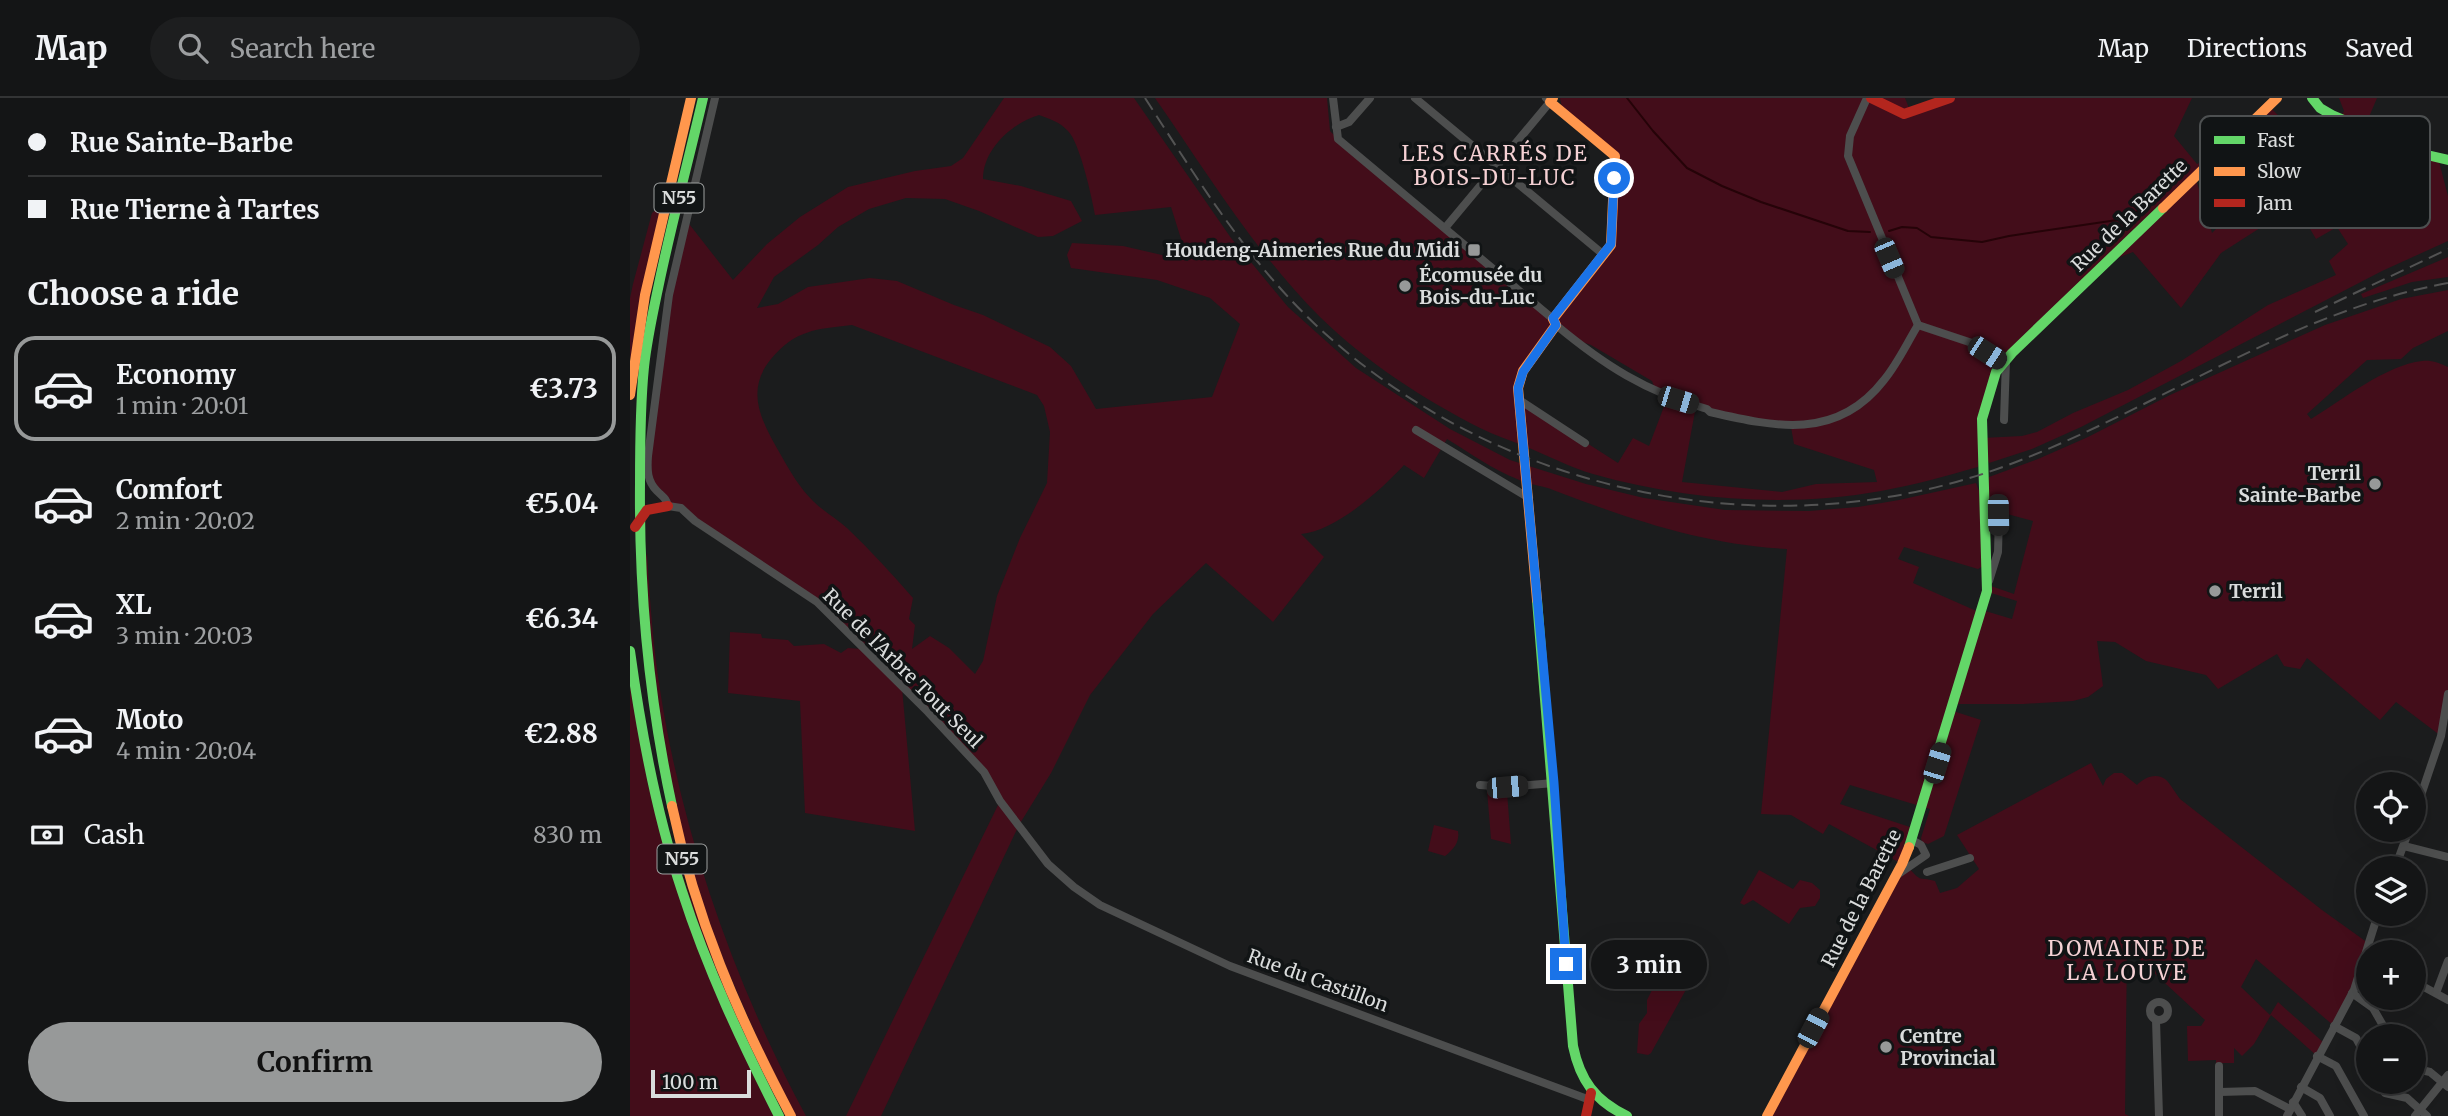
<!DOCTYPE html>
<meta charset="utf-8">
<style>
:root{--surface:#141516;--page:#1d1e1f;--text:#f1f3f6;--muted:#9d9fa1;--line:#333435;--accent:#979999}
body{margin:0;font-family:Merriweather,serif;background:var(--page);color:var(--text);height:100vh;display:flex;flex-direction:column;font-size:26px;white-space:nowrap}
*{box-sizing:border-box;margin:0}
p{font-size:23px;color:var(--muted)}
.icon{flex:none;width:38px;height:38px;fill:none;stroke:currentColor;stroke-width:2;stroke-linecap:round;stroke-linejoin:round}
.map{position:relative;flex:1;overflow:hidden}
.panel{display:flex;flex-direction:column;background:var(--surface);width:630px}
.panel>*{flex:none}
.banner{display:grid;align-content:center;height:154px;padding:0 28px;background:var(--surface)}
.fabs{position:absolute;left:1726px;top:674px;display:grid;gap:14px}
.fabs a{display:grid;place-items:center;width:70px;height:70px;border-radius:50%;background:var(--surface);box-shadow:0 7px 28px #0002,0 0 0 2px var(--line);font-size:35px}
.scale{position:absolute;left:21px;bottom:18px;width:100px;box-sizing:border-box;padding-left:7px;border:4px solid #dadcdc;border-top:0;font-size:19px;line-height:24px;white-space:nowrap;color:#dadcdc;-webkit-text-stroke:5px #111415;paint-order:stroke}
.end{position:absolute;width:32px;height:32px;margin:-16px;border:9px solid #1a73e8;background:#fff;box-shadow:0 0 0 4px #fff}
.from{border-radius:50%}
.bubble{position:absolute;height:49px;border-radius:24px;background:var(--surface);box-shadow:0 7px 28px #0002,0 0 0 2px var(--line);font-size:23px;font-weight:700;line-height:49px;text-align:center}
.car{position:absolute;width:21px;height:42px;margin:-21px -10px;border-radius:9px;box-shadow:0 0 5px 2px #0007;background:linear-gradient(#222 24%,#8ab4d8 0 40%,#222 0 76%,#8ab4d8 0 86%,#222 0)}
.banner b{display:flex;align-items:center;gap:24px;height:66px;font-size:26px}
.banner b+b{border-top:2px solid var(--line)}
.banner i{width:18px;height:18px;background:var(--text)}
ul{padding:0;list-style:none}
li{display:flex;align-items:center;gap:21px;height:105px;margin:0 14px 10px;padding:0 14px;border:4px solid transparent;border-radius:21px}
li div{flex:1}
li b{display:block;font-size:26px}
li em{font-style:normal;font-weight:700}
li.selected{border-color:var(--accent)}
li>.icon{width:63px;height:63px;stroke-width:1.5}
h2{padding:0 28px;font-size:32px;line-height:84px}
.pay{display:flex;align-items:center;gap:18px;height:77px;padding:0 28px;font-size:26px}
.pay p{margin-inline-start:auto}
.primary-button{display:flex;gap:14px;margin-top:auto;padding:14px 28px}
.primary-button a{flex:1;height:80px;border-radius:42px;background:var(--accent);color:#111;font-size:28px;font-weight:700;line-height:80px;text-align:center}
header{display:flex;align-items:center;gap:42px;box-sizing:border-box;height:98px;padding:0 35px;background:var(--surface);border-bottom:2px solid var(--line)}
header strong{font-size:33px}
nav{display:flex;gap:38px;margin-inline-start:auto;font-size:24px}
.search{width:490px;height:63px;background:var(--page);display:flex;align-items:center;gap:18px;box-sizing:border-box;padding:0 24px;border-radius:38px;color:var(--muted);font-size:26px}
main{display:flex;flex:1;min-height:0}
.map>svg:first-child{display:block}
.green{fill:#430d1a;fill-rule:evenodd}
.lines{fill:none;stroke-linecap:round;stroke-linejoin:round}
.stream{stroke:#250308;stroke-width:2}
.street{stroke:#4d4e4e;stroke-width:8}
.fast{stroke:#63d668;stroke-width:10}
.slow{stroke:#ff974d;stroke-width:10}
.jam{stroke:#b3261e;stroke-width:10}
.rail{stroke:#535353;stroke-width:2;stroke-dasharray:14 7;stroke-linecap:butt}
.route{stroke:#1a73e8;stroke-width:9}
.poi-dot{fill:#979999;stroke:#111415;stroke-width:2.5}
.labels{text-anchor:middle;stroke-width:7;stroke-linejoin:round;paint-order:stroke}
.shield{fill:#111415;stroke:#9ea0a0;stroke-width:2}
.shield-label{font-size:18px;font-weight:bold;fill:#dadcdc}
.street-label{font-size:19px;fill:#dadcdc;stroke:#111415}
.poi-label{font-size:19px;font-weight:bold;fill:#dadcdc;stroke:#111415;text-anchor:start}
.neighbourhood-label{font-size:21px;letter-spacing:2px;fill:#f5d1d4;stroke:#111415}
.key{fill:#111415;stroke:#4d5051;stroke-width:2}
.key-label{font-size:19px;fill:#dadcdc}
</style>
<header>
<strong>Map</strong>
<div class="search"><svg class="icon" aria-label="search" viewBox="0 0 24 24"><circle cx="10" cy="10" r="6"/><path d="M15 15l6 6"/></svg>Search here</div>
<nav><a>Map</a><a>Directions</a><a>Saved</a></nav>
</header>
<main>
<section class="panel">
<div class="banner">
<b><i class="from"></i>Rue Sainte-Barbe</b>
<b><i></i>Rue Tierne à Tartes</b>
</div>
<h2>Choose a ride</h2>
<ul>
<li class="selected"><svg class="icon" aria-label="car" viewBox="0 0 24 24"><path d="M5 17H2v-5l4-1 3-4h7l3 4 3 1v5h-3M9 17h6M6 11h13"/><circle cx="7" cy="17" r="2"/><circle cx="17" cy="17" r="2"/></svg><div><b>Economy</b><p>1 min · 20:01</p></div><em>€3.73</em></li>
<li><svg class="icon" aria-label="car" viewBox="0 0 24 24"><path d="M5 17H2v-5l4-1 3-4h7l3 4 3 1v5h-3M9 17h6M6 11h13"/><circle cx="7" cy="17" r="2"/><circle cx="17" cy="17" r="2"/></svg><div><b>Comfort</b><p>2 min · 20:02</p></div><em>€5.04</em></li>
<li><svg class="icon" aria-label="car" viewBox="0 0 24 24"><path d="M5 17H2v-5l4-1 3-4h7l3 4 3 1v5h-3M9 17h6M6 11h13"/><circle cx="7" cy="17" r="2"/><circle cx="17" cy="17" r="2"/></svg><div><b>XL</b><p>3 min · 20:03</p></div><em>€6.34</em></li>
<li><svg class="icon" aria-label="car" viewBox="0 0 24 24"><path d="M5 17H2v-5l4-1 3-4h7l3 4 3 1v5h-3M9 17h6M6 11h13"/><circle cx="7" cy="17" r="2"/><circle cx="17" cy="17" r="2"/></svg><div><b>Moto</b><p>4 min · 20:04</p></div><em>€2.88</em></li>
</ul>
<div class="pay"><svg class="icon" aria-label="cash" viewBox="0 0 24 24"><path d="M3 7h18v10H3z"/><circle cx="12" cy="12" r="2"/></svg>Cash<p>830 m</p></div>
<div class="primary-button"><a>Confirm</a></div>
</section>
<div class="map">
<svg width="1818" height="1018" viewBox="0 0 1818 1018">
<rect width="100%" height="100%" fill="#1b1c1d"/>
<g class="green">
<path d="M374,0H504L601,140L658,209L726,270L820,331L880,362L956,386L1014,400L1095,412L1179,413L1228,409L1269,402L1346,385L1355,408L1359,379L1408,361L1458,339L1540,297L1695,227L1771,201L1818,192V233L1783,250L1771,261L1737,262L1677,316L1681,321C1712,302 1756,267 1792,263C1802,262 1809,265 1818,269V596L1811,638L1766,604L1750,622L1677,560L1670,571L1654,568L1647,556L1588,591L1576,577L1516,563L1485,544L1467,543L1473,588L1458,599L1443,603L1393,606H1324L1323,613L1351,622L1314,738L1298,746L1292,744L1291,740L1300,711L1220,687L1210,706L1286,731L1272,766L1199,726L1193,736L1161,717L1131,716L1157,451C1075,447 999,421 923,392C911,387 898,387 887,381C862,371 840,355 817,341L794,380L774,367C751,392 706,433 671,436L694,459L643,524L576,465L523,516L460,597L421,675L389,727L251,1018H216L370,703L343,662L272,590L285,733L175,715L170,603L98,595L100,534L131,536L132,540L158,542L164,548L194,546L211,555L218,550L232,551L187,504L65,423L24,390L18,358L39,197L56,122L103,182L137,146L170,119L218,89L285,73L321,68L333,60ZM409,17C420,21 430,24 438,33C450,45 462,100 465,117L541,109L558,163L493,148L442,145L437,157L441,170L527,182L580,200L610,226L582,299L466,311L441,268L420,249L353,217L324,207L267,183L240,180L178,189L148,206L127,210L144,179L188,147L208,129L239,111L276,100L315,101L349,113L408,139L423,138L452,123L441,103L391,88L353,81C353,51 382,25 409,17ZM222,227L407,297L414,308L420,334L417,385L390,440L367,498L353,563L345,576L319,550L300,538L282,551L285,527L279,521L283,500C262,476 240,452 217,430C206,420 193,413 183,403C170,390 161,375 152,359C134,327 113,295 141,261C165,232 186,231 222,227ZM1355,410L1403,423L1384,496L1358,487L1361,495L1387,503L1382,521L1352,512L1351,515L1283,485L1289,469L1268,461L1274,449L1348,471L1357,466Z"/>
<path d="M525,0H697L700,33L711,44L923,220L981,147L985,58L933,15L930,0H1275L1281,15L1320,0H1562L1544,38L1567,66L1587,57L1565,78L1582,135L1647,70L1633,51L1614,31L1639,8L1678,48L1673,65L1737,91L1758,41L1808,60L1818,98V143L1752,173L1451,329L1402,351L1359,365L1351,342L1348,369C1316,378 1284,387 1251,393C1157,410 1054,402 963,376C939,369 917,357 894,348C880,342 864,337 850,330C793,301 736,264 690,219C625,154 577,75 525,0ZM1666,107L1686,141L1707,129L1718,146L1699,163L1706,177L1638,207L1551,263L1498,292L1443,315L1407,334L1392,338L1352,340L1372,265L1474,165L1503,154L1551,210L1591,155ZM926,227L944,241L961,247L1022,283L1026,293L1038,298L1019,348L1003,340L988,365L888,301L893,273ZM1066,308L1161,329L1164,346L1244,372L1247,384L1186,386L1152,394L1052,384Z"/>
<polygon points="1709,0 1747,0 1736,26 1712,17 1714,13"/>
<polygon points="32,107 0,262 0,200 3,186 22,115"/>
<polygon points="1818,159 1818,179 1782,184 1733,200 1731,196"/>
<path d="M17,455C20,502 23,550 31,598C54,742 106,889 176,1018H165L141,971L81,835L37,687L12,476Z"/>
<polygon points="0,586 18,687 144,1018 0,1018"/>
<path d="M1461,665L1473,688L1476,681L1484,675H1492L1507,687C1513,680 1526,674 1535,681C1540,685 1546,696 1550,701L1692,812L1738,845L1724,892L1704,928L1626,861L1611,889L1640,917L1648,904L1694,945L1687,958L1641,917L1624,946L1612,958L1604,950V965H1586V962L1558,963L1557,928H1571L1575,922L1497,850L1495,1016L1499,1018H1137L1264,779L1278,769C1293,786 1288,778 1305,783L1310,795L1327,790L1349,771L1327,737Z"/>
<polygon points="859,691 875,692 877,694 881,746 861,741 857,692"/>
<path d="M804,727L828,733C830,744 823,752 815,758L798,753Z"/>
<polygon points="1129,772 1163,791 1170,782 1182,785 1190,792 1190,800 1185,808 1170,810 1159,826 1123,802 1114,807 1110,805"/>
<polygon points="1065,863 1069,868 1021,955 1018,957 1007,955 1009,926 1017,915 1017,902 1022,892 1031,884 1046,882 1058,865"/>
</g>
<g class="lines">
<g class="stream">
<polyline points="997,0 1023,33 1057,70 1092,88 1131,104 1218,133 1240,134"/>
<polyline points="1259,133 1272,129 1287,130 1301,139 1352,144 1379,138 1494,121 1525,103"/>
</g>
<g class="street">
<path d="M85,0L39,197L18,358C17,372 17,383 27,393C33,399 36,400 38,408L51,410L65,423L187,504L298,614L354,674L370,703L418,766L444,789L470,807L600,868L960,1002"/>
<polyline points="703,0 708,41 923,221"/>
<polyline points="785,0 974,157"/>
<polyline points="1237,0 1220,38 1218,58 1288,227"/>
<polyline points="706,29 719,24 740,0"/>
<polyline points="815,130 920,4 916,0"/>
<path d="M926,227C974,267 1016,294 1077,311L1080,314C1145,329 1207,343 1254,282C1268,265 1277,245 1288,227"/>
<polyline points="1288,227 1342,245 1372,265"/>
<polyline points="888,301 955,345"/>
<polyline points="1374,322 1376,262"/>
<polyline points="786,332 899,400"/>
<polyline points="1359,483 1368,454 1369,417"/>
<polyline points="850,687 877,689 924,685"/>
<polyline points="1783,721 1811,638 1818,596"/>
<polyline points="1774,748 1818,759"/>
<polyline points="1765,770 1779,732"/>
<polyline points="1297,774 1340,760"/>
<polyline points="1267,777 1296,757 1291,747 1282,742"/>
<polyline points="1783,883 1818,902"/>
<polyline points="1722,895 1743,910 1759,938"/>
<polyline points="1806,895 1818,863"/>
<circle cx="1529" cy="913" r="9"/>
<polyline points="1526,922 1529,1018"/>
<polyline points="1704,928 1726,940 1738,962"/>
<polyline points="1687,958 1706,968 1734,1018"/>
<polyline points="1783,970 1800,974 1818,989"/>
<polyline points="1749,984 1755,995 1777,1000 1797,1018"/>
<polyline points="1671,989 1690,1000 1700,1018"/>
<polyline points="1590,994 1625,993 1660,1011"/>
<polyline points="1663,1004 1672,1018"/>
<polyline points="1589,1018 1589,968"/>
<polyline points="1657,1018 1724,892 1748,816"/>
<polyline points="1785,1018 1818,977"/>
</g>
<g class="fast">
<polyline points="1682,0 1690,10 1702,17 1797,57 1818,62"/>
<path d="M907,502L943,948C950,982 965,1003 997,1018"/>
<path d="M0,553C11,634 26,715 52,793C77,871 112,945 149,1018"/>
<path d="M42,708C19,602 9,494 10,386C10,347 10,308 14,269C17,240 24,210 30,181C43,120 59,60 73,0"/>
<polyline points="1279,749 1357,493 1352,321 1366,274 1382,255 1533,110"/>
</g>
<g class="slow">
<polyline points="1533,110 1647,0"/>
<polyline points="0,297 15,197 61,0"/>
<polyline points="907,502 888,290 893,273 926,227 923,221 981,147 985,58 920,4 923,0"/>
<path d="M42,708C66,821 107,916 161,1018"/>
<polyline points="1137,1018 1272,766 1279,749"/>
</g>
<g class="jam">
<polyline points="1241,0 1274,16 1320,0"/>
<polyline points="5,429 17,412 38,408"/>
<polyline points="956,1018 961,995"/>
</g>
<g class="rail">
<path d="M515,0C570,85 622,171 699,239C883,402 1156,454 1386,364C1531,308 1663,213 1818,185"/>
<polyline points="1685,214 1818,151"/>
</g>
</g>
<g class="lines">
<polyline class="route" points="936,866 924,685 888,290 893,274 926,227 923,220 981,146 984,80"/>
</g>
<g class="poi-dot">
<rect x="837" y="145" width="14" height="14" rx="3.5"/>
<circle cx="775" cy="188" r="7"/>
<circle cx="1745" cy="386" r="7"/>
<circle cx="1585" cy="493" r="7"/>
<circle cx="1256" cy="949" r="7"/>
</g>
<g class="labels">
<g class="shield">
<rect x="24.5" y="85.5" width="49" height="29" rx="5"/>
<rect x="27.5" y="746.5" width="49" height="29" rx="5"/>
</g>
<g class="shield-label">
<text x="49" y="106">N55</text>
<text x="52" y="767">N55</text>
</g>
<g class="street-label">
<text transform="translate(1499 117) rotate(-44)" y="7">Rue de la Barette</text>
<text transform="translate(273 570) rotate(45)" y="7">Rue de l'Arbre Tout Seul</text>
<text transform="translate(1231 800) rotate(-63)" y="7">Rue de la Barette</text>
<text transform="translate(688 882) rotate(20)" y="7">Rue du Castillon</text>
</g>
<g class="poi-label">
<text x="830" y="159" text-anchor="end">Houdeng-Aimeries Rue du Midi</text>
<text x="789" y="184">Écomusée du<tspan x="789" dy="22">Bois-du-Luc</tspan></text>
<text x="1731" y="382" text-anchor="end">Terril<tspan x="1731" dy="22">Sainte-Barbe</tspan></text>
<text x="1599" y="500">Terril</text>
<text x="1270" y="945">Centre<tspan x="1270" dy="22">Provincial</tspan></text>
</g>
<g class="neighbourhood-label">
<text x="865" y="63">LES CARRÉS DE<tspan x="865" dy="24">BOIS-DU-LUC</tspan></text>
<text x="1497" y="858">DOMAINE DE<tspan x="1497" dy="24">LA LOUVE</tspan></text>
</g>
</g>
<rect x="1570" y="18" width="230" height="112" rx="10" class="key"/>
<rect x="1584" y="38" width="31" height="8" fill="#63d668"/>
<rect x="1584" y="69" width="31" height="9" fill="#ff974d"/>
<rect x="1584" y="101" width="31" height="8" fill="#b3261e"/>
<g class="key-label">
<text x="1627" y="49">Fast</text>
<text x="1627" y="80">Slow</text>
<text x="1627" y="112">Jam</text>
</g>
</svg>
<div class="fabs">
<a><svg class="icon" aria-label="locate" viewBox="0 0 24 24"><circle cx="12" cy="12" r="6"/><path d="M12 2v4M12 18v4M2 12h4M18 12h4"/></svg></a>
<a><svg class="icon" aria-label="layers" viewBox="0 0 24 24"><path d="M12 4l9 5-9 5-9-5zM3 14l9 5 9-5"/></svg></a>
<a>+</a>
<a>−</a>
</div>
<div class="scale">100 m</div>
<i class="end from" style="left:984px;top:80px"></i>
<i class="end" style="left:936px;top:866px"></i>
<div class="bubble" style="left:961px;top:842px;width:116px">3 min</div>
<i class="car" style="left:1259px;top:160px;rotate:157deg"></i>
<i class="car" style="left:1357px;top:255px;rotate:123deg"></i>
<i class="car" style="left:1048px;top:302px;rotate:107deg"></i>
<i class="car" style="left:1368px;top:417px;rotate:179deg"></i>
<i class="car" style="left:1307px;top:665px;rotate:17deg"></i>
<i class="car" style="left:877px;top:689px;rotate:85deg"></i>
<i class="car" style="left:1183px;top:930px;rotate:28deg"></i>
</div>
</main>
